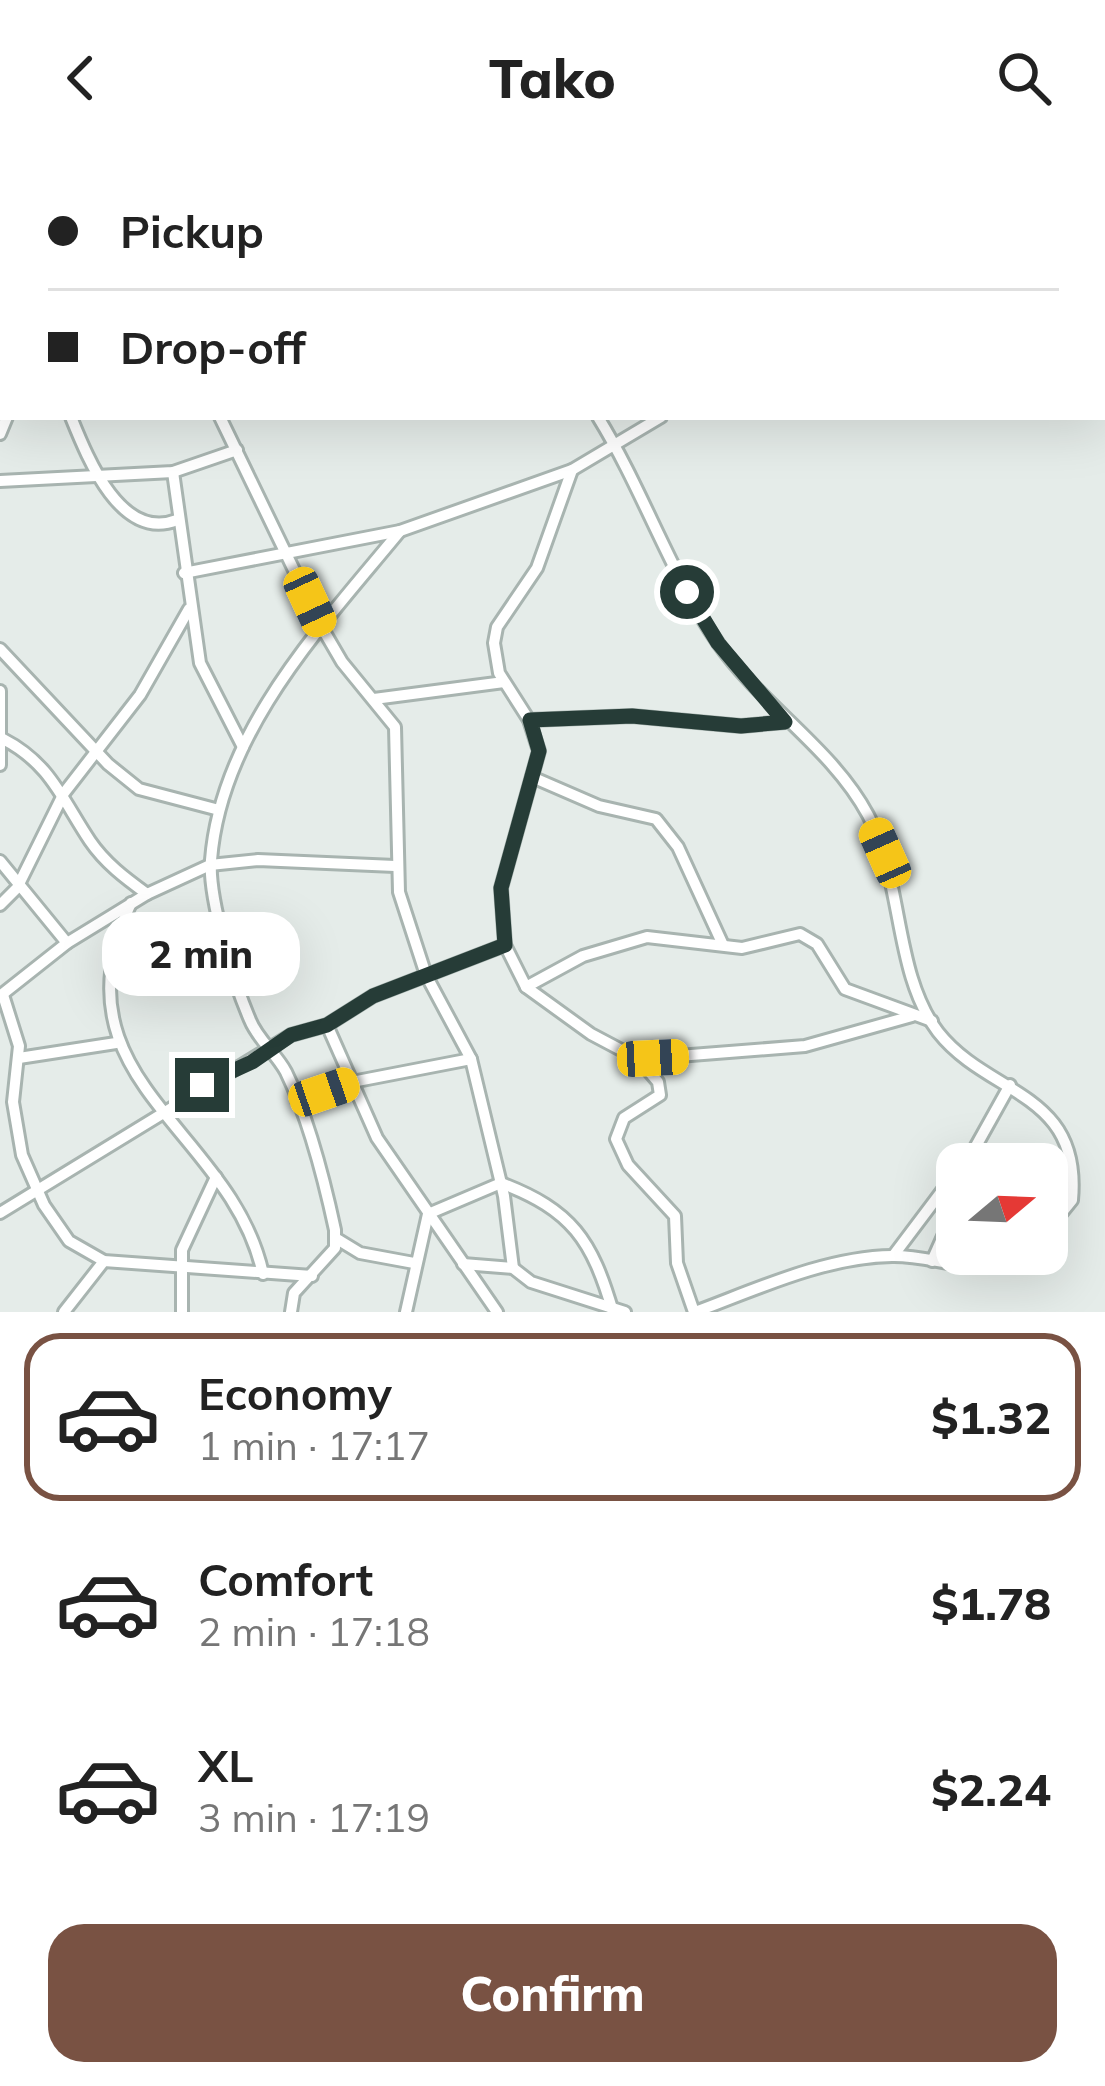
<!DOCTYPE html>
<meta charset="utf-8">
<style>
:root{--surface:#fff;--page:#f2f2f2;--text:#222;--muted:#767676;--line:#e0e0e0;--accent:#795243}
body{margin:0;font-family:Mulish,sans-serif;background:var(--page);color:var(--text);height:100vh;display:flex;flex-direction:column;font-size:45px;white-space:nowrap}
*{box-sizing:border-box;margin:0}
p{font-size:39px;color:var(--muted)}
.icon{flex:none;width:66px;height:66px;fill:none;stroke:currentColor;stroke-width:2;stroke-linecap:round;stroke-linejoin:round}
.map{position:relative;height:1156px;overflow:hidden}
.side{display:flex;flex-direction:column;background:var(--surface);flex:1}
.side>*{flex:none}
.banner{position:absolute;left:0px;top:0px;width:1107px;height:264px;box-shadow:0 12px 48px #0002;display:grid;align-content:center;height:264px;padding:0 48px;background:var(--surface)}
.needle{width:78px;rotate:71deg}
.buttons{position:absolute;left:936px;top:987px;display:grid;gap:24px}
.buttons a{display:grid;place-items:center;width:132px;height:132px;border-radius:24px;background:var(--surface);box-shadow:0 12px 48px #0002;font-size:60px}
.end{position:absolute;width:54px;height:54px;margin:-27px;border:15px solid #263c37;background:#fff;box-shadow:0 0 0 6px #fff}
.from{border-radius:50%}
.bubble{position:absolute;height:84px;border-radius:36px;background:var(--surface);box-shadow:0 12px 48px #0002;font-size:39px;font-weight:800;line-height:84px;text-align:center}
.car{position:absolute;width:36px;height:72px;margin:-36px -18px;border-radius:15px;box-shadow:0 0 9px 3px #0007;background:linear-gradient(#f5c518 24%,#345 0 40%,#f5c518 0 76%,#345 0 86%,#f5c518 0)}
.banner b{display:flex;align-items:center;gap:42px;height:114px;font-size:45px}
.banner b+b{border-top:3px solid var(--line)}
.banner i{width:30px;height:30px;background:var(--text)}
ul{padding:21px 0 0;list-style:none}
li{display:flex;align-items:center;gap:36px;height:168px;margin:0 24px 18px;padding:0 24px;border:6px solid transparent;border-radius:36px}
li div{flex:1}
li b{display:block;font-size:45px}
li em{font-style:normal;font-weight:800}
li.active{border-color:var(--accent)}
li>.icon{width:108px;height:108px;stroke-width:1.5}
.action{display:flex;gap:24px;margin-top:auto;padding:24px 48px}
.action a{flex:1;height:138px;border-radius:36px;background:var(--accent);color:#fff;font-size:48px;font-weight:800;line-height:138px;text-align:center}
header{display:flex;justify-content:space-between;align-items:center;height:156px;padding:0 48px;background:var(--surface);font-size:54px;font-weight:800}
.map>svg:first-child{display:block}
.lines{fill:none;stroke-linecap:round;stroke-linejoin:round}
.stream{stroke:#93c1cb;stroke-width:3}
.street-casing{stroke:#a8b4b0;stroke-width:16}
.highway-casing{stroke:#c2c8c7;stroke-width:24}
.street{stroke:#fff;stroke-width:10}
.highway{stroke:#35655d;stroke-width:18}
.route{stroke:#263c37;stroke-width:15}
</style>
<header><svg class="icon" aria-label="back" viewBox="0 0 24 24"><path d="M15 5l-7 7 7 7"/></svg>Tako<svg class="icon" aria-label="search" viewBox="0 0 24 24"><circle cx="10" cy="10" r="6"/><path d="M15 15l6 6"/></svg></header>
<div class="map">
<svg width="1105" height="1156" viewBox="0 0 1105 1156">
<rect width="100%" height="100%" fill="#e5ece9"/>
<g class="lines">
<g class="stream">
<polyline points="1068,0 1069,3"/>
<polyline points="1104,181 1105,181"/>
</g>
<g class="street-casing">
<g id="street">
<polyline points="146,3 147,0"/>
<polyline points="1033,3 1034,0"/>
<polyline points="0,113 3,115"/>
<polyline points="0,220 3,222"/>
<path d="M71,261C88,303 121,386 177,364"/>
<polyline points="220,261 321,470 342,506 395,571 399,736 426,819 471,903 504,1040 513,1112"/>
<path d="M598,261C643,334 670,417 718,487C762,550 832,592 868,659C904,726 893,816 938,876C988,940 1082,935 1072,1044L1047,1075"/>
<polyline points="0,278 7,261"/>
<polyline points="572,314 537,412 497,471 494,487 499,517 529,564 539,595 501,732 505,789 526,831 591,878 625,896 653,902 805,890 912,860"/>
<polyline points="173,316 200,507 243,591"/>
<polyline points="0,325 173,316 237,294"/>
<polyline points="184,417 400,375 572,314 661,261"/>
<polyline points="0,493 108,608 139,633 219,654"/>
<polyline points="0,535 0,609"/>
<polyline points="374,543 504,526"/>
<polyline points="529,564 632,560 741,570 785,566"/>
<path d="M3,583C50,607 62,643 90,685C105,707 125,722 147,738"/>
<polyline points="532,621 599,650 656,663 678,691 723,789"/>
<polyline points="0,705 67,787"/>
<path d="M131,747C49,925 231,971 263,1118"/>
<polyline points="0,749 17,732 64,637 140,539 189,453"/>
<polyline points="526,831 583,800 647,781 742,792 800,778 817,788 845,833 932,865"/>
<polyline points="3,839 19,890 13,946 22,999 44,1049 69,1085 104,1105 312,1120"/>
<polyline points="0,840 67,787 147,738 210,709 258,704 395,710"/>
<polyline points="327,869 377,982 497,1156"/>
<polyline points="635,899 658,926 660,939 624,962 616,983 628,1009 675,1060 677,1107 694,1156"/>
<polyline points="19,902 116,887"/>
<polyline points="297,945 352,926 471,903"/>
<polyline points="966,1008 1010,929"/>
<polyline points="0,1057 291,879 327,869 373,840 505,789"/>
<polyline points="337,1083 360,1097 414,1107"/>
<polyline points="893,1100 957,1015"/>
<polyline points="932,1105 957,1049"/>
<polyline points="463,1108 513,1112 531,1126 625,1156"/>
<polyline points="64,1156 104,1105"/>
<polyline points="182,1156 182,1094 216,1021"/>
<path d="M291,1156L294,1137L335,1092V1074C324,1023 309,963 286,916C276,897 258,884 250,864C234,827 208,742 211,704C221,575 322,470 400,375"/>
<path d="M406,1156L428,1058L501,1027C572,1054 592,1084 613,1156"/>
<path d="M695,1156C757,1133 825,1101 892,1100C938,1099 977,1124 1019,1098"/>
</g>
</g>
<g class="highway-casing">
<g id="highway">
<polyline points="281,0 296,3"/>
<polyline points="1104,219 1105,219"/>
</g>
</g>
<use href="#street" class="street"/>
<use href="#highway" class="highway"/>
</g>
<g class="lines">
<polyline class="route" points="202,929 252,906 291,879 327,869 373,840 505,789 501,732 539,595 530,564 632,560 741,570 785,566 718,487 687,436"/>
</g>
</svg>
<div class="buttons">
<a><svg class="needle" viewBox="-14 -14 28 28"><path d="M0-13l5 13h-10z" fill="#e53935"/><path d="M0 13l5-13h-10z" fill="#767676"/></svg></a>
</div>
<i class="end from" style="left:687px;top:436px"></i>
<i class="end" style="left:202px;top:929px"></i>
<div class="bubble" style="left:102px;top:756px;width:198px">2 min</div>
<i class="car" style="left:310px;top:446px;rotate:155deg"></i>
<i class="car" style="left:885px;top:697px;rotate:336deg"></i>
<i class="car" style="left:653px;top:902px;rotate:87deg"></i>
<i class="car" style="left:324px;top:936px;rotate:71deg"></i>
<div class="banner">
<b><i class="from"></i>Pickup</b>
<b><i></i>Drop-off</b>
</div>
</div>
<section class="side">
<ul>
<li class="active"><svg class="icon" aria-label="car" viewBox="0 0 24 24"><path d="M5 17H2v-5l4-1 3-4h7l3 4 3 1v5h-3M9 17h6M6 11h13"/><circle cx="7" cy="17" r="2"/><circle cx="17" cy="17" r="2"/></svg><div><b>Economy</b><p>1 min · 17:17</p></div><em>$1.32</em></li>
<li><svg class="icon" aria-label="car" viewBox="0 0 24 24"><path d="M5 17H2v-5l4-1 3-4h7l3 4 3 1v5h-3M9 17h6M6 11h13"/><circle cx="7" cy="17" r="2"/><circle cx="17" cy="17" r="2"/></svg><div><b>Comfort</b><p>2 min · 17:18</p></div><em>$1.78</em></li>
<li><svg class="icon" aria-label="car" viewBox="0 0 24 24"><path d="M5 17H2v-5l4-1 3-4h7l3 4 3 1v5h-3M9 17h6M6 11h13"/><circle cx="7" cy="17" r="2"/><circle cx="17" cy="17" r="2"/></svg><div><b>XL</b><p>3 min · 17:19</p></div><em>$2.24</em></li>
</ul>
<div class="action"><a>Confirm</a></div>
</section>
